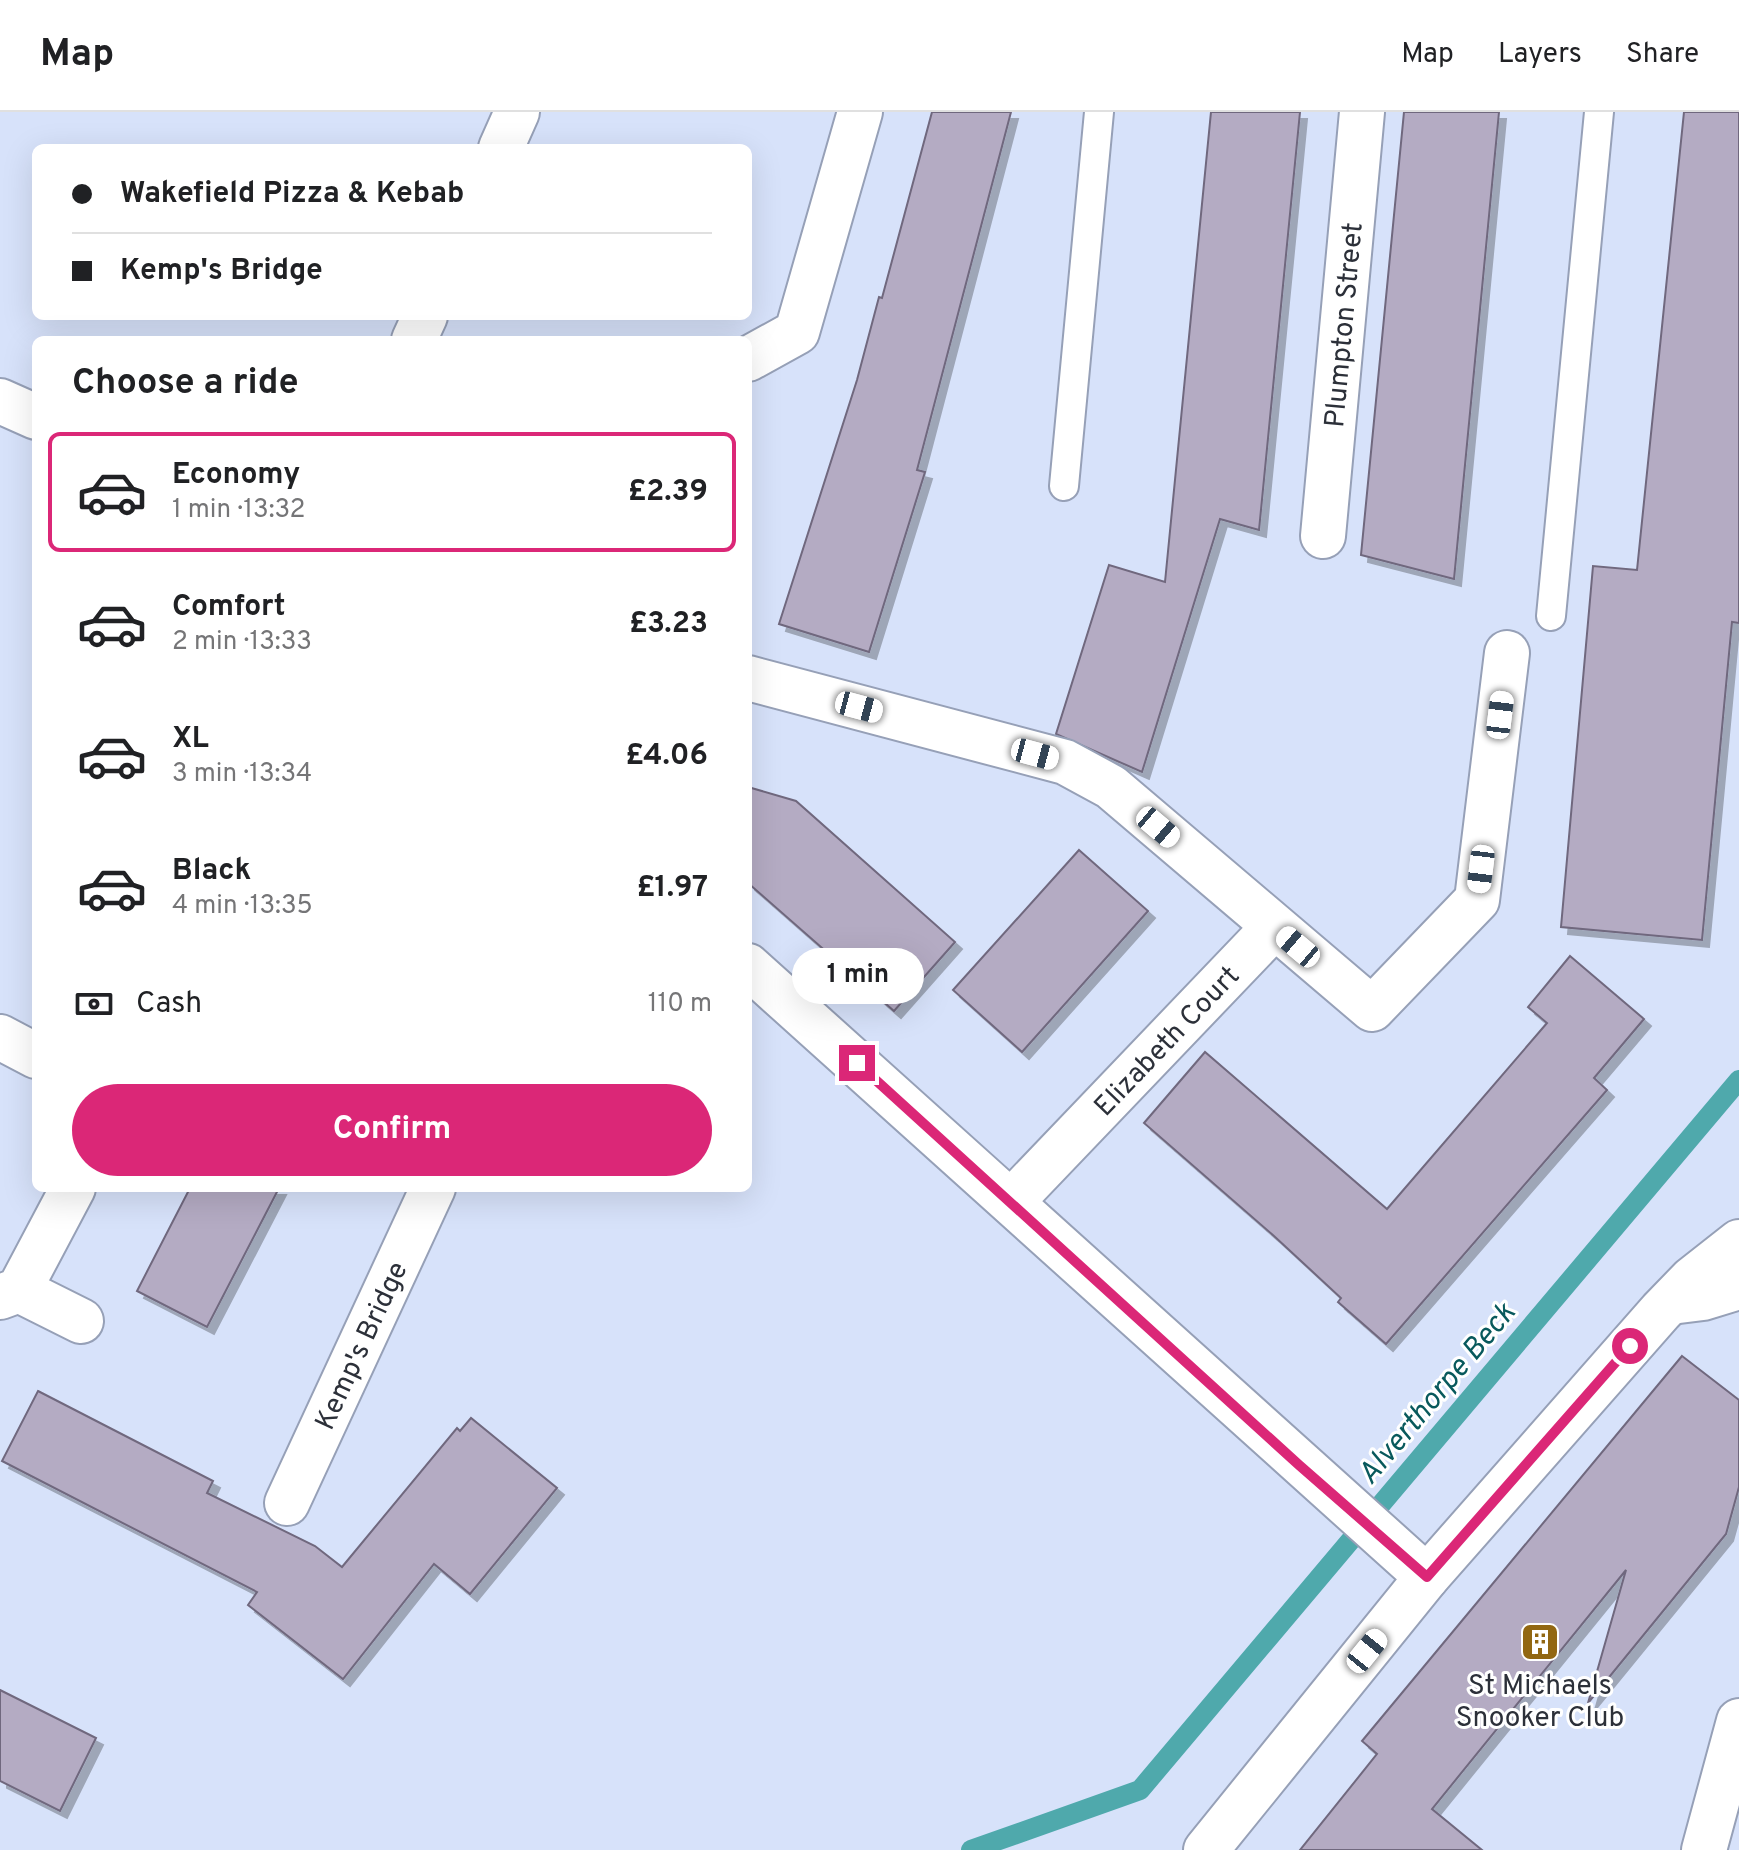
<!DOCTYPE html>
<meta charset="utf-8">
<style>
:root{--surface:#fff;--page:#f6f6f6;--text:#202124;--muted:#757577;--line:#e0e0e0;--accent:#db2777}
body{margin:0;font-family:Overpass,sans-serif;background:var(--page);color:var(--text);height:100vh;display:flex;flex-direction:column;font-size:30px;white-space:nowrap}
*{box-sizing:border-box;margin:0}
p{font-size:26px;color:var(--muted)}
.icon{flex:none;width:44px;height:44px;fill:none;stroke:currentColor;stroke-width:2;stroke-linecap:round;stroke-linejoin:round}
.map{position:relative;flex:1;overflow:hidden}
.panel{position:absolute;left:32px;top:224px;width:720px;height:856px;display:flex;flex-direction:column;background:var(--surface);border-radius:12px;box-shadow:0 8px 32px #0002}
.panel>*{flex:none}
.top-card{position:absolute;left:32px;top:32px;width:720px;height:176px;border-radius:12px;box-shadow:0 8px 32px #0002;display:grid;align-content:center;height:176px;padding:0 40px;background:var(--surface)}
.end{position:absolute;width:36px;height:36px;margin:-18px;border:10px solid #db2777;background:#fff;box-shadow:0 0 0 4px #fff}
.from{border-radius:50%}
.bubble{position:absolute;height:56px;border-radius:28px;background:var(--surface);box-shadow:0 8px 32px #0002;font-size:26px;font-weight:700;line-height:56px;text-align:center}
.car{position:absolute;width:24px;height:48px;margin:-24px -12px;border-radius:10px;box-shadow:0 0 6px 2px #0007;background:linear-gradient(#fff 24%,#345 0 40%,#fff 0 76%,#345 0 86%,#fff 0)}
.top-card b{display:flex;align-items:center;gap:28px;height:76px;font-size:30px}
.top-card b+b{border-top:2px solid var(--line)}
.top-card i{width:20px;height:20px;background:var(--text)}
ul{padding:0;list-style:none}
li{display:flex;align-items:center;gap:24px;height:120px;margin:0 16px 12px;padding:0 24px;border:4px solid transparent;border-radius:12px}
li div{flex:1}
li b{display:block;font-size:30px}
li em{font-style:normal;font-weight:700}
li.selected{border-color:var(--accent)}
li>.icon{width:72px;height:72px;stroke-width:1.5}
h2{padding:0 40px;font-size:36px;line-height:96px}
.pay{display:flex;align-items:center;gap:20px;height:88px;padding:0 40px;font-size:30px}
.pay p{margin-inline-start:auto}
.button{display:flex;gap:16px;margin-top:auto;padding:16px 40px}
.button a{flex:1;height:92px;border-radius:48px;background:var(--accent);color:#fff;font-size:32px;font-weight:700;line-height:92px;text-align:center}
header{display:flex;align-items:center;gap:48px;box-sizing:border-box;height:112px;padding:0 40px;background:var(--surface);border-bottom:2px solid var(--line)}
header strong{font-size:38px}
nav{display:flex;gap:44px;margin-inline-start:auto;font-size:28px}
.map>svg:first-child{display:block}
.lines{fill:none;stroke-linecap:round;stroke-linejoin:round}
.stream{stroke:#4fa9ac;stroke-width:20}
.building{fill:#b4abc3;stroke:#70687e;stroke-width:2;filter:url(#shadow)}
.lane-casing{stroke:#96a0b7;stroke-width:32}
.street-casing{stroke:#96a0b7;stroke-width:48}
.secondary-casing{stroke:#96a0b7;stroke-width:48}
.highway-casing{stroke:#96a0b7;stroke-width:48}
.lane{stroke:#fff;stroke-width:28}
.street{stroke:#fff;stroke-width:44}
.secondary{stroke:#fff;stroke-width:44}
.highway{stroke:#fff;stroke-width:44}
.route{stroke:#db2777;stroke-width:10}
.labels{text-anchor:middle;stroke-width:6;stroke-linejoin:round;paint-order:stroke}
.street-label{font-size:28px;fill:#2c3039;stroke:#fff}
.poi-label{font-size:28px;fill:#2c3039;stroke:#fff}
.water-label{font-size:30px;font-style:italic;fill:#08595c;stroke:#fff}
</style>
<header>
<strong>Map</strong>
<nav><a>Map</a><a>Layers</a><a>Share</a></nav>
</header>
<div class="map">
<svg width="1739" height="1738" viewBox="0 0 1739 1738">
<defs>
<filter id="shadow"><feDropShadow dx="7" dy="7" stdDeviation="0" flood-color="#0004"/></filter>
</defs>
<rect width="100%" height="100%" fill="#d7e2fa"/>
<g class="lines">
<polyline class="stream" points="971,1738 1140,1678 1739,968"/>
</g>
<g class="building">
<polygon points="932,0 1011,0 917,358 925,360 869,540 779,512 857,268 879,185 882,186"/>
<polygon points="1211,0 1300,0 1259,418 1220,407 1142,660 1056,622 1109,453 1165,470"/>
<polygon points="1404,0 1499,0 1454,467 1361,443"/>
<polygon points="1684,0 1739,0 1739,511 1732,510 1702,828 1561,815 1593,454 1637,458"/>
<polygon points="748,675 796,689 955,830 894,899 748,771"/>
<polygon points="1079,738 1148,799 1022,940 953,878"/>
<polygon points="1570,844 1644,907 1594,966 1607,978 1386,1232 1338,1190 1341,1186 1274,1124 1144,1011 1205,940 1387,1097 1547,911 1528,895"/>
<polygon points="190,1076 279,1076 207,1215 137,1179"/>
<polygon points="1682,1244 1739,1288 1739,1375 1726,1422 1588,1591 1626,1458 1432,1697 1482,1738 1300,1738 1377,1642 1362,1629"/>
<polygon points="38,1279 213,1369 207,1381 315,1434 342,1455 457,1316 460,1319 471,1306 557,1376 470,1482 434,1452 343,1567 248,1493 257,1480 2,1349"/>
<polygon points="0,1578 96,1626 60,1699 0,1669"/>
</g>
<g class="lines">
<g class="lane-casing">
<g id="lane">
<polyline points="1064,374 1099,0"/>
<polyline points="1551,504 1599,0"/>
</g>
</g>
<g class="street-casing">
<g id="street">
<polyline points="501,36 517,0"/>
<polyline points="414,228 425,204"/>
<polyline points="748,247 797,220 860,0"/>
<polyline points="0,289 36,305"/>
<path id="s1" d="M1323,424L1362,0"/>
<polyline points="748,566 1065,650 1111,675 1372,897 1477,788 1507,541"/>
<polyline points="748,854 1427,1465"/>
<polyline points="0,925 36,944"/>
<path id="s2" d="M1011,1090L1274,815"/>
<polyline points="19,1178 81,1209"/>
<polyline points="0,1185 19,1178 73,1076"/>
<path id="s3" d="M287,1391L433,1076"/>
</g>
</g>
<g class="secondary-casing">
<g id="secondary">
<polyline points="1671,1190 1703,1186 1739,1175"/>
<polyline points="1206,1738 1427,1465 1661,1199 1692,1167 1739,1130"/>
</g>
</g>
<g class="highway-casing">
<polyline id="highway" points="1704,1738 1739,1609"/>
</g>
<use href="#lane" class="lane"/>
<use href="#street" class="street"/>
<use href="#secondary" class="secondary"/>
<use href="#highway" class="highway"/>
</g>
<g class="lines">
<polyline class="route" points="857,951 1299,1353 1427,1465 1630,1234"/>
</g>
<defs>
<g id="building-square" transform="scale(2)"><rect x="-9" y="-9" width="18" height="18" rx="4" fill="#926712" stroke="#fff"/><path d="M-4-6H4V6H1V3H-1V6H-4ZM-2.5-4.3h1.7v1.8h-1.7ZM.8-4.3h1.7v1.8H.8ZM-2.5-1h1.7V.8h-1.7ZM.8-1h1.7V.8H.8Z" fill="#fff"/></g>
</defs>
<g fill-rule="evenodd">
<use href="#building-square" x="1540" y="1530"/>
</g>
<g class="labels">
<g class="street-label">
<text dy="10" stroke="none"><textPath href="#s1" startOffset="212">Plumpton Street</textPath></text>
<text dy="10" stroke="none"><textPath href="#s2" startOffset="224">Elizabeth Court</textPath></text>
<text dy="10" stroke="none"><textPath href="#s3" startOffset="174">Kemp's Bridge</textPath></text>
</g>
<g class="poi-label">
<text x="1540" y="1582">St Michaels<tspan x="1540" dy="32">Snooker Club</tspan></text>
</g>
<g class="water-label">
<text transform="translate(1436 1281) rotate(-50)" y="10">Alverthorpe Beck</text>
</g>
</g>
</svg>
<i class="end from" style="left:1630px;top:1234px"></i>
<i class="end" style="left:857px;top:951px"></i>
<div class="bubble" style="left:792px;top:836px;width:132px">1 min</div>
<i class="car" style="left:859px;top:595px;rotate:105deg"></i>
<i class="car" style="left:1500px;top:603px;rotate:7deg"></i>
<i class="car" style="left:1035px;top:642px;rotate:105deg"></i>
<i class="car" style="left:1158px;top:715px;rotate:130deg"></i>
<i class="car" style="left:1481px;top:757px;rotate:187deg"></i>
<i class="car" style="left:1298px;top:835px;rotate:310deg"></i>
<i class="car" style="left:1367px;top:1539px;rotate:39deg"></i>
<div class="top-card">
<b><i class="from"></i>Wakefield Pizza &amp; Kebab</b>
<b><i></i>Kemp's Bridge</b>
</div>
<section class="panel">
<h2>Choose a ride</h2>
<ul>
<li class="selected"><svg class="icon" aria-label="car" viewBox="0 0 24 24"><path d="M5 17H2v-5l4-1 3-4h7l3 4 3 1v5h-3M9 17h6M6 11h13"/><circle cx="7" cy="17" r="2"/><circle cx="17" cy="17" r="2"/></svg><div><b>Economy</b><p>1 min · 13:32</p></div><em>£2.39</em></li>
<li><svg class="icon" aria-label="car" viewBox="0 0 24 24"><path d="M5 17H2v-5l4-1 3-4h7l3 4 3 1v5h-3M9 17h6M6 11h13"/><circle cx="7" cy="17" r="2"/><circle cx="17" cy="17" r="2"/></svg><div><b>Comfort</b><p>2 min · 13:33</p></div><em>£3.23</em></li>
<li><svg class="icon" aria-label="car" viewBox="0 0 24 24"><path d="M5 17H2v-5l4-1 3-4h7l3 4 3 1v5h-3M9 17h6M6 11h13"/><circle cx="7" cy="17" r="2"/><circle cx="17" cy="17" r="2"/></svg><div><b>XL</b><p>3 min · 13:34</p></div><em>£4.06</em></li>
<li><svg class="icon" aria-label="car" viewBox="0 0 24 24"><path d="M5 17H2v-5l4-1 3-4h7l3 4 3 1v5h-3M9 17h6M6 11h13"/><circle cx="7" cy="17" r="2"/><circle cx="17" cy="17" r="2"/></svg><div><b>Black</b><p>4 min · 13:35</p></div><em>£1.97</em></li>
</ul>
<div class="pay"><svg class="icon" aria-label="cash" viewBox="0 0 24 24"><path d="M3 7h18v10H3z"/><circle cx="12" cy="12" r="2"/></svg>Cash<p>110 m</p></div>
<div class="button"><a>Confirm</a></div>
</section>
</div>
